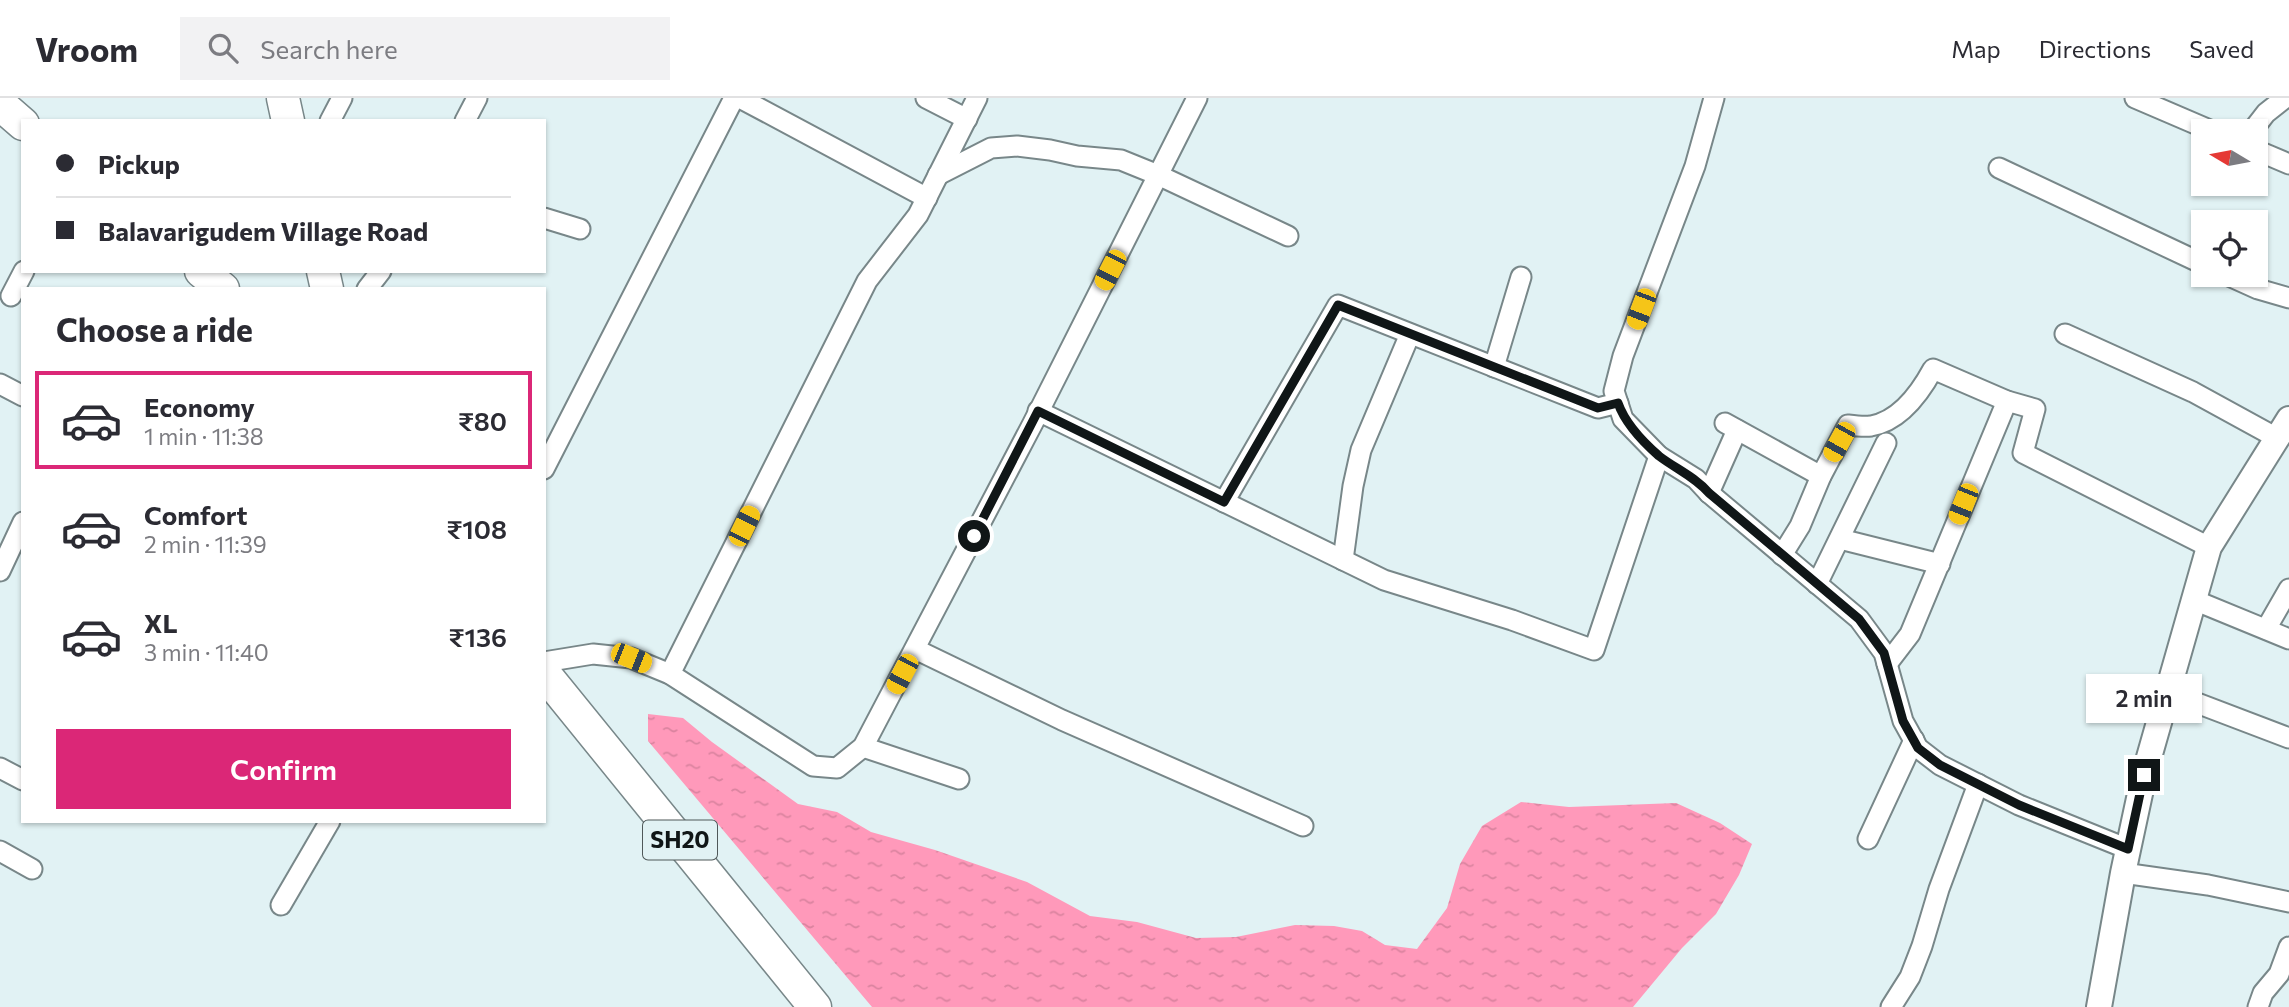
<!DOCTYPE html>
<meta charset="utf-8">
<style>
:root{--surface:#fff;--page:#f2f2f3;--text:#2b2b33;--muted:#7c7c81;--line:#e1e1e2;--accent:#db2777}
body{margin:0;font-family:Commissioner,sans-serif;background:var(--page);color:var(--text);height:100vh;display:flex;flex-direction:column;font-size:26px;white-space:nowrap}
*{box-sizing:border-box;margin:0}
p{font-size:23px;color:var(--muted)}
.icon{flex:none;width:38px;height:38px;fill:none;stroke:currentColor;stroke-width:2;stroke-linecap:round;stroke-linejoin:round}
.map{position:relative;flex:1;overflow:hidden}
.details{position:absolute;left:21px;top:189px;width:525px;height:536px;display:flex;flex-direction:column;background:var(--surface);border-radius:0px;box-shadow:0 2px 5px #0004}
.details>*{flex:none}
.banner{position:absolute;left:21px;top:21px;width:525px;height:154px;border-radius:0px;box-shadow:0 2px 5px #0004;display:grid;align-content:center;height:154px;padding:0 35px;background:var(--surface)}
.needle{width:46px;rotate:280deg}
.buttons{position:absolute;left:2191px;top:21px;display:grid;gap:14px}
.buttons a{display:grid;place-items:center;width:77px;height:77px;border-radius:0px;background:var(--surface);box-shadow:0 2px 5px #0004;font-size:35px}
.end{position:absolute;width:32px;height:32px;margin:-16px;border:9px solid #101617;background:#fff;box-shadow:0 0 0 4px #fff}
.from{border-radius:50%}
.bubble{position:absolute;height:49px;border-radius:0px;background:var(--surface);box-shadow:0 2px 5px #0004;font-size:23px;font-weight:600;line-height:49px;text-align:center}
.car{position:absolute;width:21px;height:42px;margin:-21px -10px;border-radius:9px;box-shadow:0 0 5px 2px #0007;background:linear-gradient(#f5c518 24%,#345 0 40%,#f5c518 0 76%,#345 0 86%,#f5c518 0)}
.banner b{display:flex;align-items:center;gap:24px;height:66px;font-size:26px}
.banner b+b{border-top:2px solid var(--line)}
.banner i{width:18px;height:18px;background:var(--text)}
ul{padding:0;list-style:none}
li{display:flex;align-items:center;gap:21px;height:98px;margin:0 14px 10px;padding:0 21px;border:4px solid transparent;border-radius:0px}
li div{flex:1}
li b{display:block;font-size:26px}
li em{font-style:normal;font-weight:600}
li.on{border-color:var(--accent)}
li>.icon{width:63px;height:63px;stroke-width:1.5}
h2{padding:0 35px;font-size:32px;line-height:84px}
.primary-button{display:flex;gap:14px;margin-top:auto;padding:14px 35px}
.primary-button a{flex:1;height:80px;border-radius:0px;background:var(--accent);color:#fff;font-size:28px;font-weight:600;line-height:80px;text-align:center}
header{display:flex;align-items:center;gap:42px;box-sizing:border-box;height:98px;padding:0 35px;background:var(--surface);border-bottom:2px solid var(--line)}
header strong{font-size:33px}
nav{display:flex;gap:38px;margin-inline-start:auto;font-size:24px}
.search{width:490px;height:63px;background:var(--page);display:flex;align-items:center;gap:18px;box-sizing:border-box;padding:0 24px;border-radius:0px;color:var(--muted);font-size:26px}
.map>svg:first-child{display:block}
.water{fill:url(#water-ripples)}
.lines{fill:none;stroke-linecap:round;stroke-linejoin:round}
.minor-casing{stroke:#788789;stroke-width:23}
.tertiary-casing{stroke:#788789;stroke-width:28}
.primary-casing{stroke:#788789;stroke-width:35}
.minor{stroke:#fff;stroke-width:19}
.tertiary{stroke:#fff;stroke-width:24}
.primary{stroke:#fff;stroke-width:32}
.route{stroke:#101617;stroke-width:9}
.labels{text-anchor:middle;stroke-width:5;stroke-linejoin:round;paint-order:stroke}
.shield{fill:#e1f2f4;stroke:#4f5859;stroke-width:2}
.shield-label{font-size:23px;font-weight:bold;fill:#101617}
</style>
<header>
<strong>Vroom</strong>
<div class="search"><svg class="icon" aria-label="search" viewBox="0 0 24 24"><circle cx="10" cy="10" r="6"/><path d="M15 15l6 6"/></svg>Search here</div>
<nav><a>Map</a><a>Directions</a><a>Saved</a></nav>
</header>
<div class="map">
<svg width="2289" height="909" viewBox="0 0 2289 909">
<defs>
<pattern id="water-ripples" width="26" height="14" patternUnits="userSpaceOnUse" patternTransform="scale(1.75)"><rect width="26" height="14" fill="#ff99ba"/><path d="M2 4q2-2 4 0t4 0M15 11q2-2 4 0t4 0" fill="none" stroke="#da839f"/></pattern>
</defs>
<rect width="100%" height="100%" fill="#e1f2f4"/>
<polygon class="water" points="648,616 683,620 712,644 798,706 837,714 871,734 935,752 1027,784 1090,818 1137,824 1196,840 1236,839 1295,827 1334,828 1362,833 1385,847 1417,851 1447,810 1460,766 1482,728 1521,704 1569,709 1676,705 1720,725 1752,746 1739,777 1716,816 1682,850 1633,909 872,909 648,643"/>
<g class="lines">
<g class="minor-casing">
<g id="minor">
<polyline points="740,0 927,100"/>
<polyline points="926,0 967,21"/>
<polyline points="1714,0 1695,68 1623,258 1614,293 1623,321 1659,358 1696,381 1709,395 1859,521 1884,555 1903,623 1918,650 1940,667 2019,707 2128,751"/>
<polyline points="2135,0 2212,33"/>
<polyline points="330,23 342,0"/>
<polyline points="465,23 477,0"/>
<polyline points="2252,33 2266,15 2285,0"/>
<polyline points="2256,52 2289,66"/>
<polyline points="1999,70 2203,166"/>
<polyline points="938,77 991,50 1017,48 1050,52 1077,58 1121,62 1158,77 1288,138"/>
<polyline points="544,120 580,131"/>
<polyline points="2227,177 2258,191 2289,200"/>
<polyline points="367,191 381,173"/>
<polyline points="11,198 24,173"/>
<polyline points="2065,236 2193,294 2277,340"/>
<polyline points="1494,269 1521,179"/>
<polyline points="0,286 23,298"/>
<polyline points="1038,313 1384,482 1512,522 1594,552 1659,358"/>
<polyline points="1725,325 1821,378"/>
<polyline points="544,371 734,0"/>
<polyline points="1709,395 1737,332"/>
<polyline points="1224,404 1338,207 1598,310 1618,305"/>
<polyline points="1840,441 1940,466"/>
<path d="M1782,457L1800,428L1821,378L1848,327C1856,328 1864,329 1871,328C1900,323 1920,295 1933,271L2007,303L2035,311L2023,355L2209,449"/>
<polyline points="1343,462 1353,388 1361,352 1410,236"/>
<polyline points="0,473 23,424"/>
<polyline points="1817,486 1886,345"/>
<polyline points="2194,502 2289,541"/>
<polyline points="2266,531 2289,491"/>
<polyline points="915,551 1062,622 1303,728"/>
<polyline points="544,564 593,556 631,560 670,576 813,668 837,670 863,649 1033,325 1197,0"/>
<polyline points="1887,566 1910,536 2007,303"/>
<polyline points="670,576 867,183 918,117 977,0"/>
<polyline points="2168,594 2289,640"/>
<polyline points="863,649 959,681"/>
<polyline points="0,670 23,682"/>
<polyline points="1868,741 1914,642"/>
<polyline points="0,753 32,771"/>
<polyline points="2123,775 2208,787 2289,804"/>
<polyline points="281,807 330,723"/>
<polyline points="1891,909 1910,879 1922,848 1939,791 1978,686"/>
<polyline points="2258,909 2263,895 2279,876 2289,849"/>
</g>
</g>
<g class="tertiary-casing">
<polyline id="tertiary" points="2099,909 2123,775 2144,677 2209,449 2289,321"/>
</g>
<g class="primary-casing">
<g id="primary">
<polyline points="283,0 288,23"/>
<polyline points="0,6 23,26"/>
<polyline points="201,173 223,191"/>
<polyline points="323,173 327,191"/>
<polyline points="544,575 815,909"/>
</g>
</g>
<use href="#minor" class="minor"/>
<use href="#tertiary" class="tertiary"/>
<use href="#primary" class="primary"/>
</g>
<g class="lines">
<path class="route" d="M974,438L1038,313L1224,404L1338,207L1598,310L1618,305C1625,325 1643,344 1659,358C1676,371 1694,378 1709,395L1859,521L1884,555L1903,623L1918,650L1940,667L2019,707L2128,751L2144,677"/>
</g>
<g class="labels">
<rect class="shield" x="643" y="722.5" width="74" height="39" rx="5"/>
<g class="shield-label">
<text x="680" y="750">SH20</text>
</g>
</g>
</svg>
<div class="buttons">
<a><svg class="needle" viewBox="-14 -14 28 28"><path d="M0-13l5 13h-10z" fill="#e53935"/><path d="M0 13l5-13h-10z" fill="#7c7c81"/></svg></a>
<a><svg class="icon" aria-label="locate" viewBox="0 0 24 24"><circle cx="12" cy="12" r="6"/><path d="M12 2v4M12 18v4M2 12h4M18 12h4"/></svg></a>
</div>
<i class="end from" style="left:974px;top:438px"></i>
<i class="end" style="left:2144px;top:677px"></i>
<div class="bubble" style="left:2086px;top:576px;width:116px">2 min</div>
<i class="car" style="left:1110px;top:172px;rotate:207deg"></i>
<i class="car" style="left:1641px;top:211px;rotate:201deg"></i>
<i class="car" style="left:1839px;top:344px;rotate:209deg"></i>
<i class="car" style="left:1963px;top:406px;rotate:202deg"></i>
<i class="car" style="left:744px;top:428px;rotate:26deg"></i>
<i class="car" style="left:631px;top:560px;rotate:112deg"></i>
<i class="car" style="left:902px;top:576px;rotate:208deg"></i>
<div class="banner">
<b><i class="from"></i>Pickup</b>
<b><i></i>Balavarigudem Village Road</b>
</div>
<section class="details">
<h2>Choose a ride</h2>
<ul>
<li class="on"><svg class="icon" aria-label="car" viewBox="0 0 24 24"><path d="M5 17H2v-5l4-1 3-4h7l3 4 3 1v5h-3M9 17h6M6 11h13"/><circle cx="7" cy="17" r="2"/><circle cx="17" cy="17" r="2"/></svg><div><b>Economy</b><p>1 min · 11:38</p></div><em>₹80</em></li>
<li><svg class="icon" aria-label="car" viewBox="0 0 24 24"><path d="M5 17H2v-5l4-1 3-4h7l3 4 3 1v5h-3M9 17h6M6 11h13"/><circle cx="7" cy="17" r="2"/><circle cx="17" cy="17" r="2"/></svg><div><b>Comfort</b><p>2 min · 11:39</p></div><em>₹108</em></li>
<li><svg class="icon" aria-label="car" viewBox="0 0 24 24"><path d="M5 17H2v-5l4-1 3-4h7l3 4 3 1v5h-3M9 17h6M6 11h13"/><circle cx="7" cy="17" r="2"/><circle cx="17" cy="17" r="2"/></svg><div><b>XL</b><p>3 min · 11:40</p></div><em>₹136</em></li>
</ul>
<div class="primary-button"><a>Confirm</a></div>
</section>
</div>
